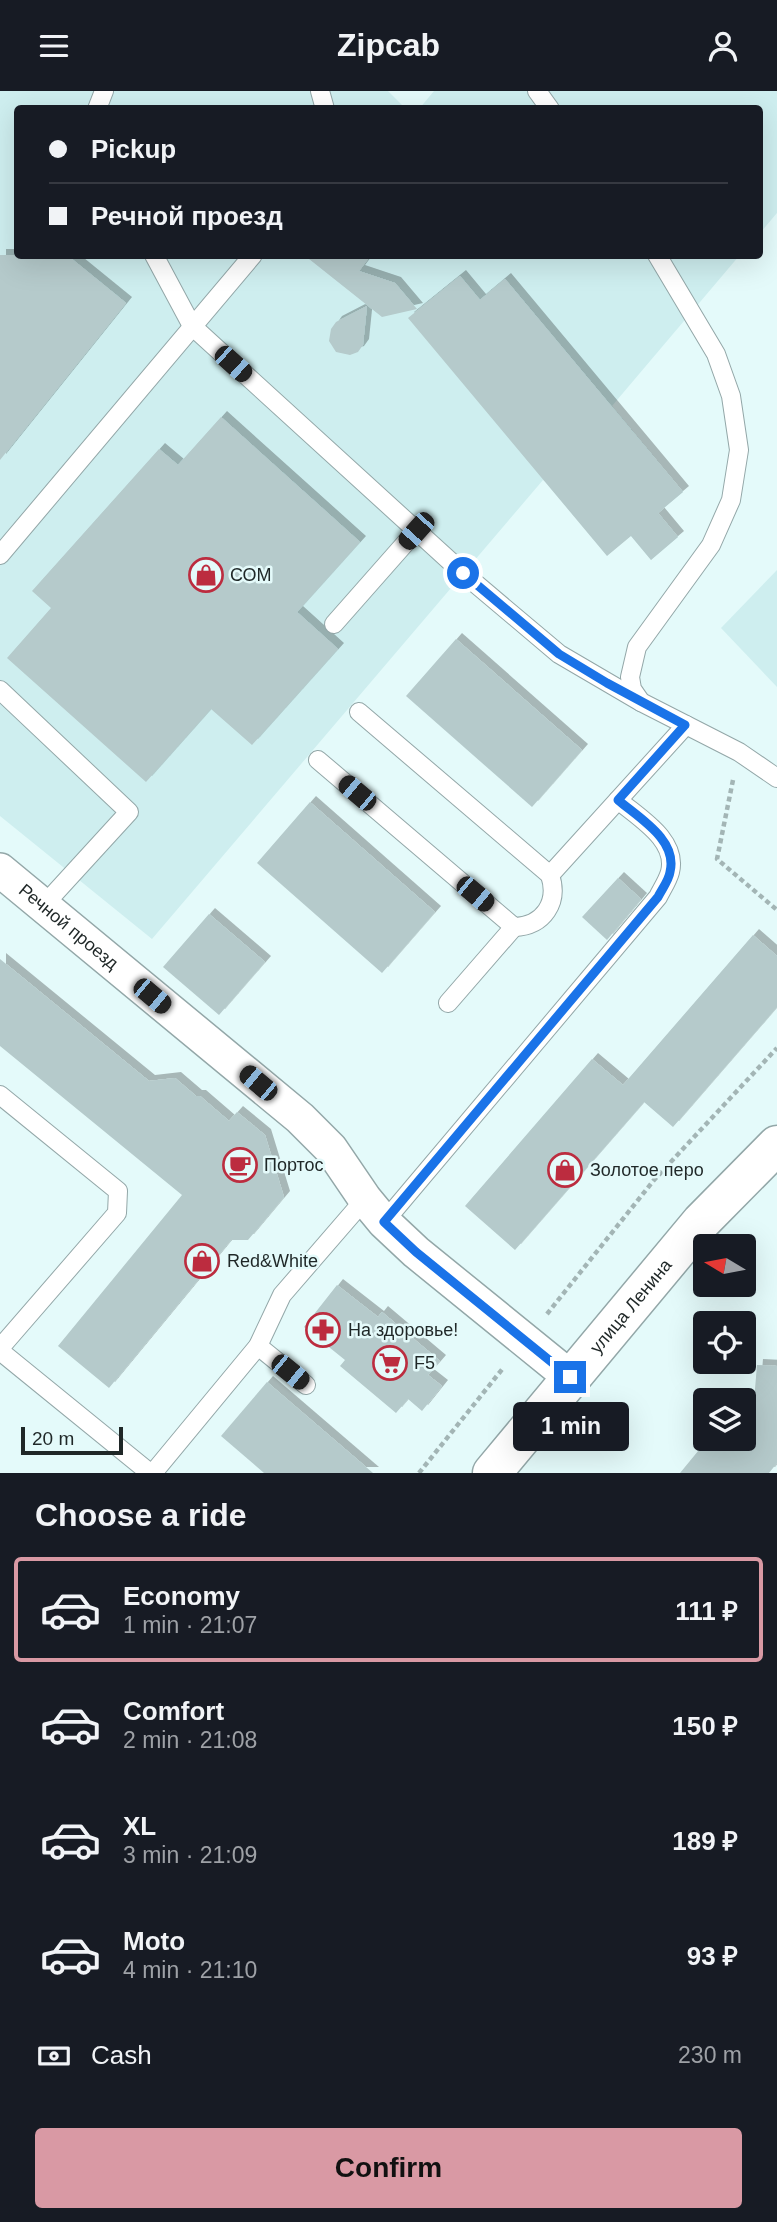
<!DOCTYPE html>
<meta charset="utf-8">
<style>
:root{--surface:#171b24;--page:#20242c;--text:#f1f3f6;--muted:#9ea1a6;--line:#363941;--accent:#d999a4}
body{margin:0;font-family:Arial,sans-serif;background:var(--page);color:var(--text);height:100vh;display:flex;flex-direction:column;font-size:26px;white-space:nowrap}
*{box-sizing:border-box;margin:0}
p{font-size:23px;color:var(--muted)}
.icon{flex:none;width:38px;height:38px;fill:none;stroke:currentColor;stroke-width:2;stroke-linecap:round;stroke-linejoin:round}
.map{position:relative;height:1382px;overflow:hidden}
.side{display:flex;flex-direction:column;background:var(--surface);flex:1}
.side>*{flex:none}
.banner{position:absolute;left:14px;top:14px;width:749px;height:154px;border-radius:7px;box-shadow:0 7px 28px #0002;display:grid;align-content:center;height:154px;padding:0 35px;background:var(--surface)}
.needle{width:46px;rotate:280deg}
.tools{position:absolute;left:693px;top:1143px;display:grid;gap:14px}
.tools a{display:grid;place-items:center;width:63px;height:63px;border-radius:7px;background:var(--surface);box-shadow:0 7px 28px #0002;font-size:35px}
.scale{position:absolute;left:21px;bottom:18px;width:102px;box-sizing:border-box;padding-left:7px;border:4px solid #1f2727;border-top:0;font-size:19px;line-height:24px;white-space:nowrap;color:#1f2727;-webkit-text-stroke:5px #e4fafa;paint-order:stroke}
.end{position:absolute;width:32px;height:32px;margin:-16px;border:9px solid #1a73e8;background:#fff;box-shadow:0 0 0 4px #fff}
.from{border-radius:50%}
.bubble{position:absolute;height:49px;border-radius:7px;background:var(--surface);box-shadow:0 7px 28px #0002;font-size:23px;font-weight:700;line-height:49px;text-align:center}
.car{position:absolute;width:21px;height:42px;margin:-21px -10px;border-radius:9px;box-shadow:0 0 5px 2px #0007;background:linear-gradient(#222 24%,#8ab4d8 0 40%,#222 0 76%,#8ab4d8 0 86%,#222 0)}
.banner b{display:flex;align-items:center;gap:24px;height:66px;font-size:26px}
.banner b+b{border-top:2px solid var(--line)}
.banner i{width:18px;height:18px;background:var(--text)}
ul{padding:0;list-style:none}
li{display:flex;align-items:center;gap:21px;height:105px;margin:0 14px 10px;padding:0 21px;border:4px solid transparent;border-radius:7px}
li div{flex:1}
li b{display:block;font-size:26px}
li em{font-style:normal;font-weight:700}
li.on{border-color:var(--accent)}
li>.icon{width:63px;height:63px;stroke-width:1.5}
h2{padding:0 35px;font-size:32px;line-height:84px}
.pay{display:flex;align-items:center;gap:18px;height:77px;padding:0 35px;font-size:26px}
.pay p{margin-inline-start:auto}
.action{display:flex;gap:14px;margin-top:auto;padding:14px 35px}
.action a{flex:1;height:80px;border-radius:7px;background:var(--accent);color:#111;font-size:28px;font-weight:700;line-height:80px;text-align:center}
header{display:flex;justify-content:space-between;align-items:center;height:91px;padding:0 35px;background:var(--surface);font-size:32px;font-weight:700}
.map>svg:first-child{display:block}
.built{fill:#ceeeef}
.building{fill:#b5cacb;filter:url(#shadow)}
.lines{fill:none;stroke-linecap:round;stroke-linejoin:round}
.lane-casing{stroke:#93a7a8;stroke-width:20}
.street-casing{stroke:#93a7a8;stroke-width:36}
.secondary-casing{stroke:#93a7a8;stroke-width:41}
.path{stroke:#a3b5b5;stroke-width:4.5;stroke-dasharray:5 3.5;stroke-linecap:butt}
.lane{stroke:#fff;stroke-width:18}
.street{stroke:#fff;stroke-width:33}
.secondary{stroke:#fff;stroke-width:38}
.route{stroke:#1a73e8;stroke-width:9}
.labels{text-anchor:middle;stroke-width:5;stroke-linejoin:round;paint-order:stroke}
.poi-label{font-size:18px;fill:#1f2727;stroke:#e4fafa;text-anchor:start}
.street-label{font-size:18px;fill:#1f2727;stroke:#e4fafa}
</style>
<header><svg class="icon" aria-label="menu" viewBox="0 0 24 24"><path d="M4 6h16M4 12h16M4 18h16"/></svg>Zipcab<svg class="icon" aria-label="person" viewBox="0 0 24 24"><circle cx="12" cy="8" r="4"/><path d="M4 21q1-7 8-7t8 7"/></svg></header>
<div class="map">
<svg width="777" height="1382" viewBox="0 0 777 1382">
<defs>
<filter id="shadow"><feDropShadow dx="6" dy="-6" stdDeviation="0" flood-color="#0004"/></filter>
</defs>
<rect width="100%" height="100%" fill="#e4fafa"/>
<g class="built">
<polygon points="0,0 388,0 405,17 18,18 18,164 739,165 612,315 683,401 658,422 678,446 651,469 631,445 543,389 152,848 0,725"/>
<polygon points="434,0 777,0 777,122 760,142 760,18 419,18"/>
<polygon points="777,479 777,596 721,537"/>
</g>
<g class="building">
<polygon points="0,164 67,164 126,212 0,369"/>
<polygon points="304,164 371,164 359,180 395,192 417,218 382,226"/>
<polygon points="460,185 480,209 505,188 683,401 658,422 678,446 651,469 631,445 607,465 408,227"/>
<polygon points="367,215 363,254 358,261 350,264 336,261 329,250 331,238 336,231"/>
<polygon points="221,326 360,451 297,521 338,558 252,654 211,618 146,691 7,567 51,517 32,500 159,358 178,374"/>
<polygon points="456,548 582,659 532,716 406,605"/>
<polygon points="310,711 435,821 382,882 257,772"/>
<polygon points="618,787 641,808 607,849 582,826"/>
<polygon points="209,823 265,871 219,924 163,876"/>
<polygon points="753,844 777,865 777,916 673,1036 644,1011 515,1159 465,1115 592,968 623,994"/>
<polygon points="0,868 149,990 175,987 196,1005 200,1005 229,1030 237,1021 265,1044 284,1106 248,1149 231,1149 109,1297 58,1255 182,1104 0,955"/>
<polygon points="337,1194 378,1226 382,1221 440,1270 428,1284 442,1295 422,1320 408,1308 396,1322 340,1275 345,1269 304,1236"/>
<polygon points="757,1274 777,1275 777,1372 769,1382 680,1382 708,1348 744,1348 744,1315 753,1322"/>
<polygon points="267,1291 373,1382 264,1382 221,1345"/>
</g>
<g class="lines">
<g class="lane-casing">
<g id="lane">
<polyline points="320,0 325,18"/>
<polyline points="537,0 550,18"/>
<polyline points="97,18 104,0"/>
<polyline points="154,164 192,235 463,482 559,563 641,611"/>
<polyline points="657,164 716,263 731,305 739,359 731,409 711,454 637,556 630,586 632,598 641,611 739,661 777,687"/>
<polyline points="0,464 253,164"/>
<polyline points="334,533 416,440"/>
<polyline points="0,599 129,721 43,815"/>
<polyline points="359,621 550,784 686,634"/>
<path d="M318,669L514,836C544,835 559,811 550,784"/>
<polyline points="448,912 514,836"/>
<polyline points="0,1004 118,1100 117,1122 0,1257"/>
<path d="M384,1131L658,806C662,798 668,789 670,781C678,749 639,727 618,709"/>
<polyline points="258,1255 306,1294"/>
<polyline points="0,1260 150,1382"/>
<polyline points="153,1382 258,1255 282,1204 365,1108"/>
</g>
</g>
<g class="street-casing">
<g id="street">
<path id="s1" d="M0,779L300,1027L331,1058L365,1108L384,1131L416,1161L570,1286"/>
</g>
</g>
<g class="secondary-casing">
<g id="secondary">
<path id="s2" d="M492,1382L701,1131L777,1054"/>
</g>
</g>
<g class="path">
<polyline points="733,689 717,768 777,819"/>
<polyline points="547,1223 654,1089 777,957"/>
<polyline points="419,1382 504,1276"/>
</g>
<use href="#lane" class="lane"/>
<use href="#street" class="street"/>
<use href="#secondary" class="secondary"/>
</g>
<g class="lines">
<path class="route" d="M463,482L559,563L607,592L685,634L618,709C639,727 678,749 670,781C669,789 662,798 658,806L384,1131L416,1161L570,1286"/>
</g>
<defs>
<g id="shop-ring" transform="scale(1.75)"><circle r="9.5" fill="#e4fafa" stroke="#bc2c3f" stroke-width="1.5"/><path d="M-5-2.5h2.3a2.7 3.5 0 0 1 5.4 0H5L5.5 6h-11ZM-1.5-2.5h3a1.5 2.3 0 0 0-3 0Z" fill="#bc2c3f"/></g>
<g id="cafe-ring" transform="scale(1.75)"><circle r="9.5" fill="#e4fafa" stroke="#bc2c3f" stroke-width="1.5"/><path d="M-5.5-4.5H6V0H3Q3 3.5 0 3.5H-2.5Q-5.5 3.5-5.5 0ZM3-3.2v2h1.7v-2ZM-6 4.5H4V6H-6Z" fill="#bc2c3f"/></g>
<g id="pharmacy-ring" transform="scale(1.75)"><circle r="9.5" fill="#e4fafa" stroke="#bc2c3f" stroke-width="1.5"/><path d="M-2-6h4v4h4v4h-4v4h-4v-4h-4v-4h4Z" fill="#bc2c3f"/></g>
<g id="supermarket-ring" transform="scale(1.75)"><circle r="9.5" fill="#e4fafa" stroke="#bc2c3f" stroke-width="1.5"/><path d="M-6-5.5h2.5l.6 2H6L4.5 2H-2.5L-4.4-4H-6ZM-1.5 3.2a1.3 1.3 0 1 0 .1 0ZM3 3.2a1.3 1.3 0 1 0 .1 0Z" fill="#bc2c3f"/></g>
</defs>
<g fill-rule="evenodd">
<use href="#shop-ring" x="206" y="484"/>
<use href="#cafe-ring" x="240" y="1074"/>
<use href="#shop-ring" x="565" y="1079"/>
<use href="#shop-ring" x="202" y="1170"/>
<use href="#pharmacy-ring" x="323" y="1239"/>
<use href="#supermarket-ring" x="390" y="1272"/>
</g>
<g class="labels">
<g class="poi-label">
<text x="230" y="490">СОМ</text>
<text x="264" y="1080">Портос</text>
<text x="590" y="1085">Золотое перо</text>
<text x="227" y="1176">Red&amp;White</text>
<text x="348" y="1245">На здоровье!</text>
<text x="414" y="1278">F5</text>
</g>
<g class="street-label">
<text dy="6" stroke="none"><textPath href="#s1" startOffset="89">Речной проезд</textPath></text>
<text dy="6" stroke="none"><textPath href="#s2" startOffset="217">улица Ленина</textPath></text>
</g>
</g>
</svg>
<div class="tools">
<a><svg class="needle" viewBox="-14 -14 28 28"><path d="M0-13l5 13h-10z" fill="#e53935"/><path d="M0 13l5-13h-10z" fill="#9ea1a6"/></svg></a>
<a><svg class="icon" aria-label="locate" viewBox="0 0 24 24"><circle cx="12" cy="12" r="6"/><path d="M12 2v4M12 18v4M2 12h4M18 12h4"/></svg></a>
<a><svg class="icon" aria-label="layers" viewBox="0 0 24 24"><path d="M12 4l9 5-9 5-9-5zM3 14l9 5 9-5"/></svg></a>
</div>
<div class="scale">20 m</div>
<i class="end from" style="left:463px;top:482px"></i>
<i class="end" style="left:570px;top:1286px"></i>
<div class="bubble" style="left:513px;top:1311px;width:116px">1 min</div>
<i class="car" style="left:233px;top:273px;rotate:132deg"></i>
<i class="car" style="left:416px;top:440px;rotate:222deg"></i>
<i class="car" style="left:357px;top:702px;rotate:310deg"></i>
<i class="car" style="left:475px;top:803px;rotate:130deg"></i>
<i class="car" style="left:152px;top:905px;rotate:130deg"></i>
<i class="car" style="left:258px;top:992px;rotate:310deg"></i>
<i class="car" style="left:290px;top:1281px;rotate:129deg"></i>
<div class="banner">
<b><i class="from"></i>Pickup</b>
<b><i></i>Речной проезд</b>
</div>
</div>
<section class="side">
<h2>Choose a ride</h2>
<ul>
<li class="on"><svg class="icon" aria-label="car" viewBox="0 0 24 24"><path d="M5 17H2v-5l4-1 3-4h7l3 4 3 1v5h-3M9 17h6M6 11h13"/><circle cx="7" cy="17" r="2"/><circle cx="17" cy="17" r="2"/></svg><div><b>Economy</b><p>1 min · 21:07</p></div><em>111 ₽</em></li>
<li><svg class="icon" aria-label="car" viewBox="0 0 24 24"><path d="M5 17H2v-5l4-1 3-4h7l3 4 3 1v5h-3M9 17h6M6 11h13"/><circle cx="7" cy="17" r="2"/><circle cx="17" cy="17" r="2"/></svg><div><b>Comfort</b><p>2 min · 21:08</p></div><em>150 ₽</em></li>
<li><svg class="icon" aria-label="car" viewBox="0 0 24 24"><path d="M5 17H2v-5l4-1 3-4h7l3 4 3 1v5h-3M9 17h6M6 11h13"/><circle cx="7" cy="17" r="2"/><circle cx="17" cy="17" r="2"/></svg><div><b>XL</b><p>3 min · 21:09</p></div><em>189 ₽</em></li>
<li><svg class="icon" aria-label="car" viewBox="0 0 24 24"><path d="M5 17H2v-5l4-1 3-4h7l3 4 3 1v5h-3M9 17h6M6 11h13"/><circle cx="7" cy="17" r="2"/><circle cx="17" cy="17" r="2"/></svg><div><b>Moto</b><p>4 min · 21:10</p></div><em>93 ₽</em></li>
</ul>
<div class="pay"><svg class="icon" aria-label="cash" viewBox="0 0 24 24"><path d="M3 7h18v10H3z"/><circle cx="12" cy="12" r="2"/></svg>Cash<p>230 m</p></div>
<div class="action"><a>Confirm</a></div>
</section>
